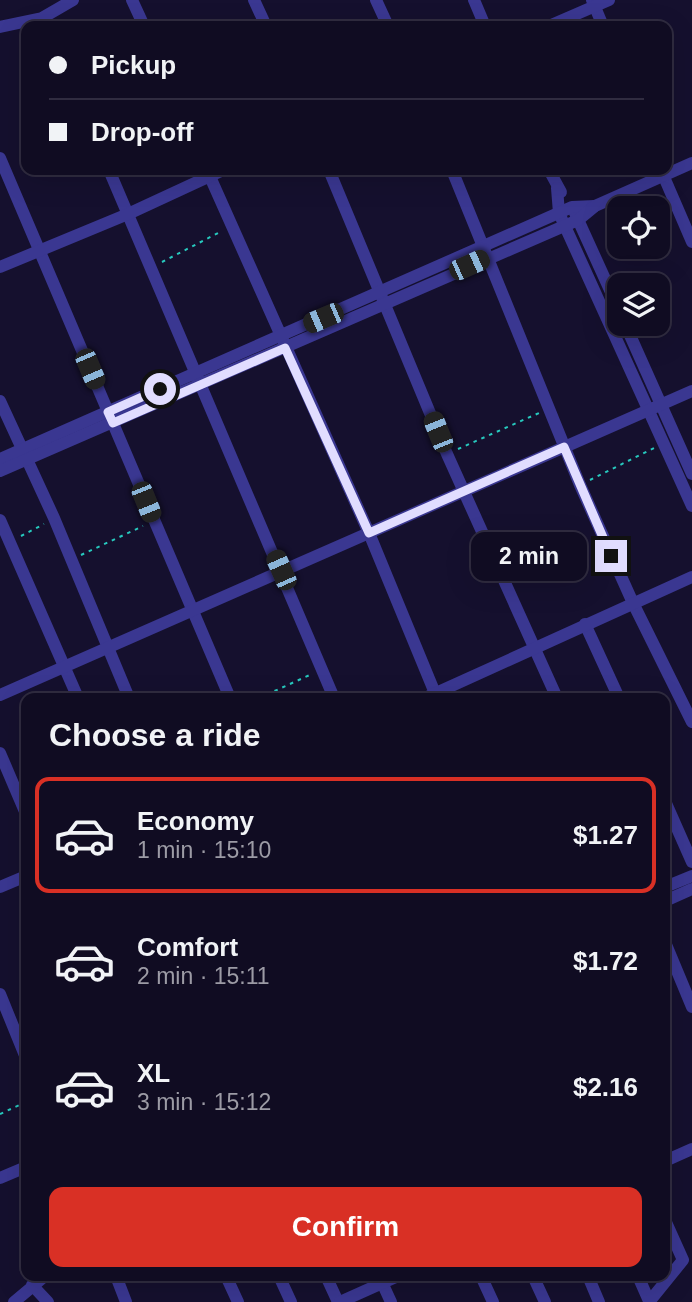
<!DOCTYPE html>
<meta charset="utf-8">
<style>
:root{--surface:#100c22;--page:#1e1a2f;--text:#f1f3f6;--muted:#9c9ba5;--line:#302c40;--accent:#d93025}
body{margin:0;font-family:Arial,sans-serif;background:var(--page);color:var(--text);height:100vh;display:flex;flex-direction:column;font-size:26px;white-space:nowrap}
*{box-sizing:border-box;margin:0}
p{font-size:23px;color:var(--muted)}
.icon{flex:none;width:38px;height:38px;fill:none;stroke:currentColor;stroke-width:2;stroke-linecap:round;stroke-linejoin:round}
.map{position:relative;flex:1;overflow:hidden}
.sheet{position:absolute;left:21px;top:693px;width:649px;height:588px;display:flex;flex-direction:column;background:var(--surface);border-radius:14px;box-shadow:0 7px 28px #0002,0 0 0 2px var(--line)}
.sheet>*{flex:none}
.top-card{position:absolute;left:21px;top:21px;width:651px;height:154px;border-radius:14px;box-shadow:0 7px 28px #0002,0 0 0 2px var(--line);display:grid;align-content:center;height:154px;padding:0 28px;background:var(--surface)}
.buttons{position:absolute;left:607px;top:196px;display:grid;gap:14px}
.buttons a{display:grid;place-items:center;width:63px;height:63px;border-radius:14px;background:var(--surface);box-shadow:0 7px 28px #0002,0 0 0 2px var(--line);font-size:35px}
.end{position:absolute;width:32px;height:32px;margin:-16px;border:9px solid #e1ddff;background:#111;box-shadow:0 0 0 4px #111}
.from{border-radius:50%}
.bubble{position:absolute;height:49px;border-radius:14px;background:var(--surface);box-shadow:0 7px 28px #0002,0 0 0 2px var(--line);font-size:23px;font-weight:700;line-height:49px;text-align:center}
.car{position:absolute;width:21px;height:42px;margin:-21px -10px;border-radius:9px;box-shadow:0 0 5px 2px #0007;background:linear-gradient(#222 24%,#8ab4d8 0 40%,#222 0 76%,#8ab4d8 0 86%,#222 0)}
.top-card b{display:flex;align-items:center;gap:24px;height:66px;font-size:26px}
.top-card b+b{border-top:2px solid var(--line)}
.top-card i{width:18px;height:18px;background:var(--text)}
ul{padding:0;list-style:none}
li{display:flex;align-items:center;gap:21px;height:116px;margin:0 14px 10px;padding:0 14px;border:4px solid transparent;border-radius:14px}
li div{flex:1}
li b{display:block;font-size:26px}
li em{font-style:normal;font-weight:700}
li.selected{border-color:var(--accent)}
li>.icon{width:63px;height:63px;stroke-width:1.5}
h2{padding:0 28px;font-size:32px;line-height:84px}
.primary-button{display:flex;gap:14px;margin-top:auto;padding:14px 28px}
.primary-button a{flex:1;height:80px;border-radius:14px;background:var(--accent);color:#fff;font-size:28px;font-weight:700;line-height:80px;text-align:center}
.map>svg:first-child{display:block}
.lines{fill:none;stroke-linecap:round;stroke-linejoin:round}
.path{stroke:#27c9be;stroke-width:2;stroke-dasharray:3.5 5;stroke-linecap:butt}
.street{stroke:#3a3791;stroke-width:12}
.route{stroke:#e1ddff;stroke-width:9}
</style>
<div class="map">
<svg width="692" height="1302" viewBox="0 0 692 1302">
<rect width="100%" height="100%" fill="#15102e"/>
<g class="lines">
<g class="path">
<polyline points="162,262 222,231"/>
<polyline points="458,449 539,413"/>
<polyline points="590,480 654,448"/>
<polyline points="21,536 44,524"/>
<polyline points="81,555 143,526"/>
<polyline points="259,698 312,674"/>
<polyline points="0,1114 26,1102"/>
</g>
<g class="street">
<polyline points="132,0 144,26"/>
<polyline points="254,0 266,26"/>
<polyline points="376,0 388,26"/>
<polyline points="474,0 485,26"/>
<polyline points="592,0 603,26"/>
<polyline points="549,26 609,0"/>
<polyline points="0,27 42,18 73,0"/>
<polyline points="0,158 230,698"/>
<polyline points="109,170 334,698"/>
<polyline points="207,170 369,533 437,698"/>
<polyline points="329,170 447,454 557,698"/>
<polyline points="452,170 580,485 633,603 692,722"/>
<polyline points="549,170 561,192"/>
<polyline points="661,170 692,242"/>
<polyline points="557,188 559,213 692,506"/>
<polyline points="575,213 620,312"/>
<polyline points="0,267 128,214 223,170"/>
<polyline points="625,324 692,474"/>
<polyline points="0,401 54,518 129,698"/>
<polyline points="0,459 572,207 595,206"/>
<polyline points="0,471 578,220 595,206 692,163"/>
<polyline points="0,520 78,698"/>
<polyline points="585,624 619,698"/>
<polyline points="0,695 692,391"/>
<polyline points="425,698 692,577"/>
<polyline points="0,753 26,814"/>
<polyline points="665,801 692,862"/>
<polyline points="0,887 26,876"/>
<polyline points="665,887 692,876"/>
<polyline points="665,901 692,889"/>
<polyline points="665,942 692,1007"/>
<polyline points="0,994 26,1058"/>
<polyline points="665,1161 692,1149"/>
<polyline points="0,1178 26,1167"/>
<polyline points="116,1276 126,1302"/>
<polyline points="226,1276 238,1302"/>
<polyline points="279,1276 291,1302"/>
<polyline points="326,1276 338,1302"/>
<polyline points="379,1276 391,1302"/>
<polyline points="481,1276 493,1302"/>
<polyline points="533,1276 545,1302"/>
<polyline points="588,1276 599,1302"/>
<polyline points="638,1276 649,1301"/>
<polyline points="32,1285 48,1302"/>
<polyline points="14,1302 45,1276"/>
<polyline points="340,1302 398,1276"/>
<polyline points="649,1302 683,1260 665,1220"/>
</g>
</g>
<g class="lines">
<polyline class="route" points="160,389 108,412 113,423 285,348 369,533 564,447 611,556"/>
</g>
</svg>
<div class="buttons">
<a><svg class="icon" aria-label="locate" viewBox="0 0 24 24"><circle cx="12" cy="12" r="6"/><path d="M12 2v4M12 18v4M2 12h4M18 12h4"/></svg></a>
<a><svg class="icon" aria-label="layers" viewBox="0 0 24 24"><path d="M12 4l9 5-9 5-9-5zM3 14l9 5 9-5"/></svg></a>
</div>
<i class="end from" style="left:160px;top:389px"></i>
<i class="end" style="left:611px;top:556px"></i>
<div class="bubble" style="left:471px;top:532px;width:116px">2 min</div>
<i class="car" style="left:469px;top:265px;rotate:66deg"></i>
<i class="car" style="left:323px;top:318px;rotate:247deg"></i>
<i class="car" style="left:90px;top:369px;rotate:157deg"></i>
<i class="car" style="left:438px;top:432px;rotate:338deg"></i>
<i class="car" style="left:146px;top:502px;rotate:158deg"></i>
<i class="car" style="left:281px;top:570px;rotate:336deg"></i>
<div class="top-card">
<b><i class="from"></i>Pickup</b>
<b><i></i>Drop-off</b>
</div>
<section class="sheet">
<h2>Choose a ride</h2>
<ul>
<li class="selected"><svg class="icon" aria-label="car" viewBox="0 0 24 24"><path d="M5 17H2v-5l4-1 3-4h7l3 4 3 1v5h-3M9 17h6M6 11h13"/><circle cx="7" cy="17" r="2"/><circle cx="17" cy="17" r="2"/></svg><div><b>Economy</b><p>1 min · 15:10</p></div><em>$1.27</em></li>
<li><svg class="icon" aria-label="car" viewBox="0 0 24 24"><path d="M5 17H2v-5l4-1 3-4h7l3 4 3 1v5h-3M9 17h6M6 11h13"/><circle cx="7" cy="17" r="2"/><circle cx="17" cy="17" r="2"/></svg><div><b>Comfort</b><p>2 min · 15:11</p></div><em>$1.72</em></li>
<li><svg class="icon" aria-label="car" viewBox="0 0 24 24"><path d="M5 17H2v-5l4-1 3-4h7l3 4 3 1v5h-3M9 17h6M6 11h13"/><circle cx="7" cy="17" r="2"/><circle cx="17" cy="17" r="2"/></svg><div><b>XL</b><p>3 min · 15:12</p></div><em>$2.16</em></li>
</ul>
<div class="primary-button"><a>Confirm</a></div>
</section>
</div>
